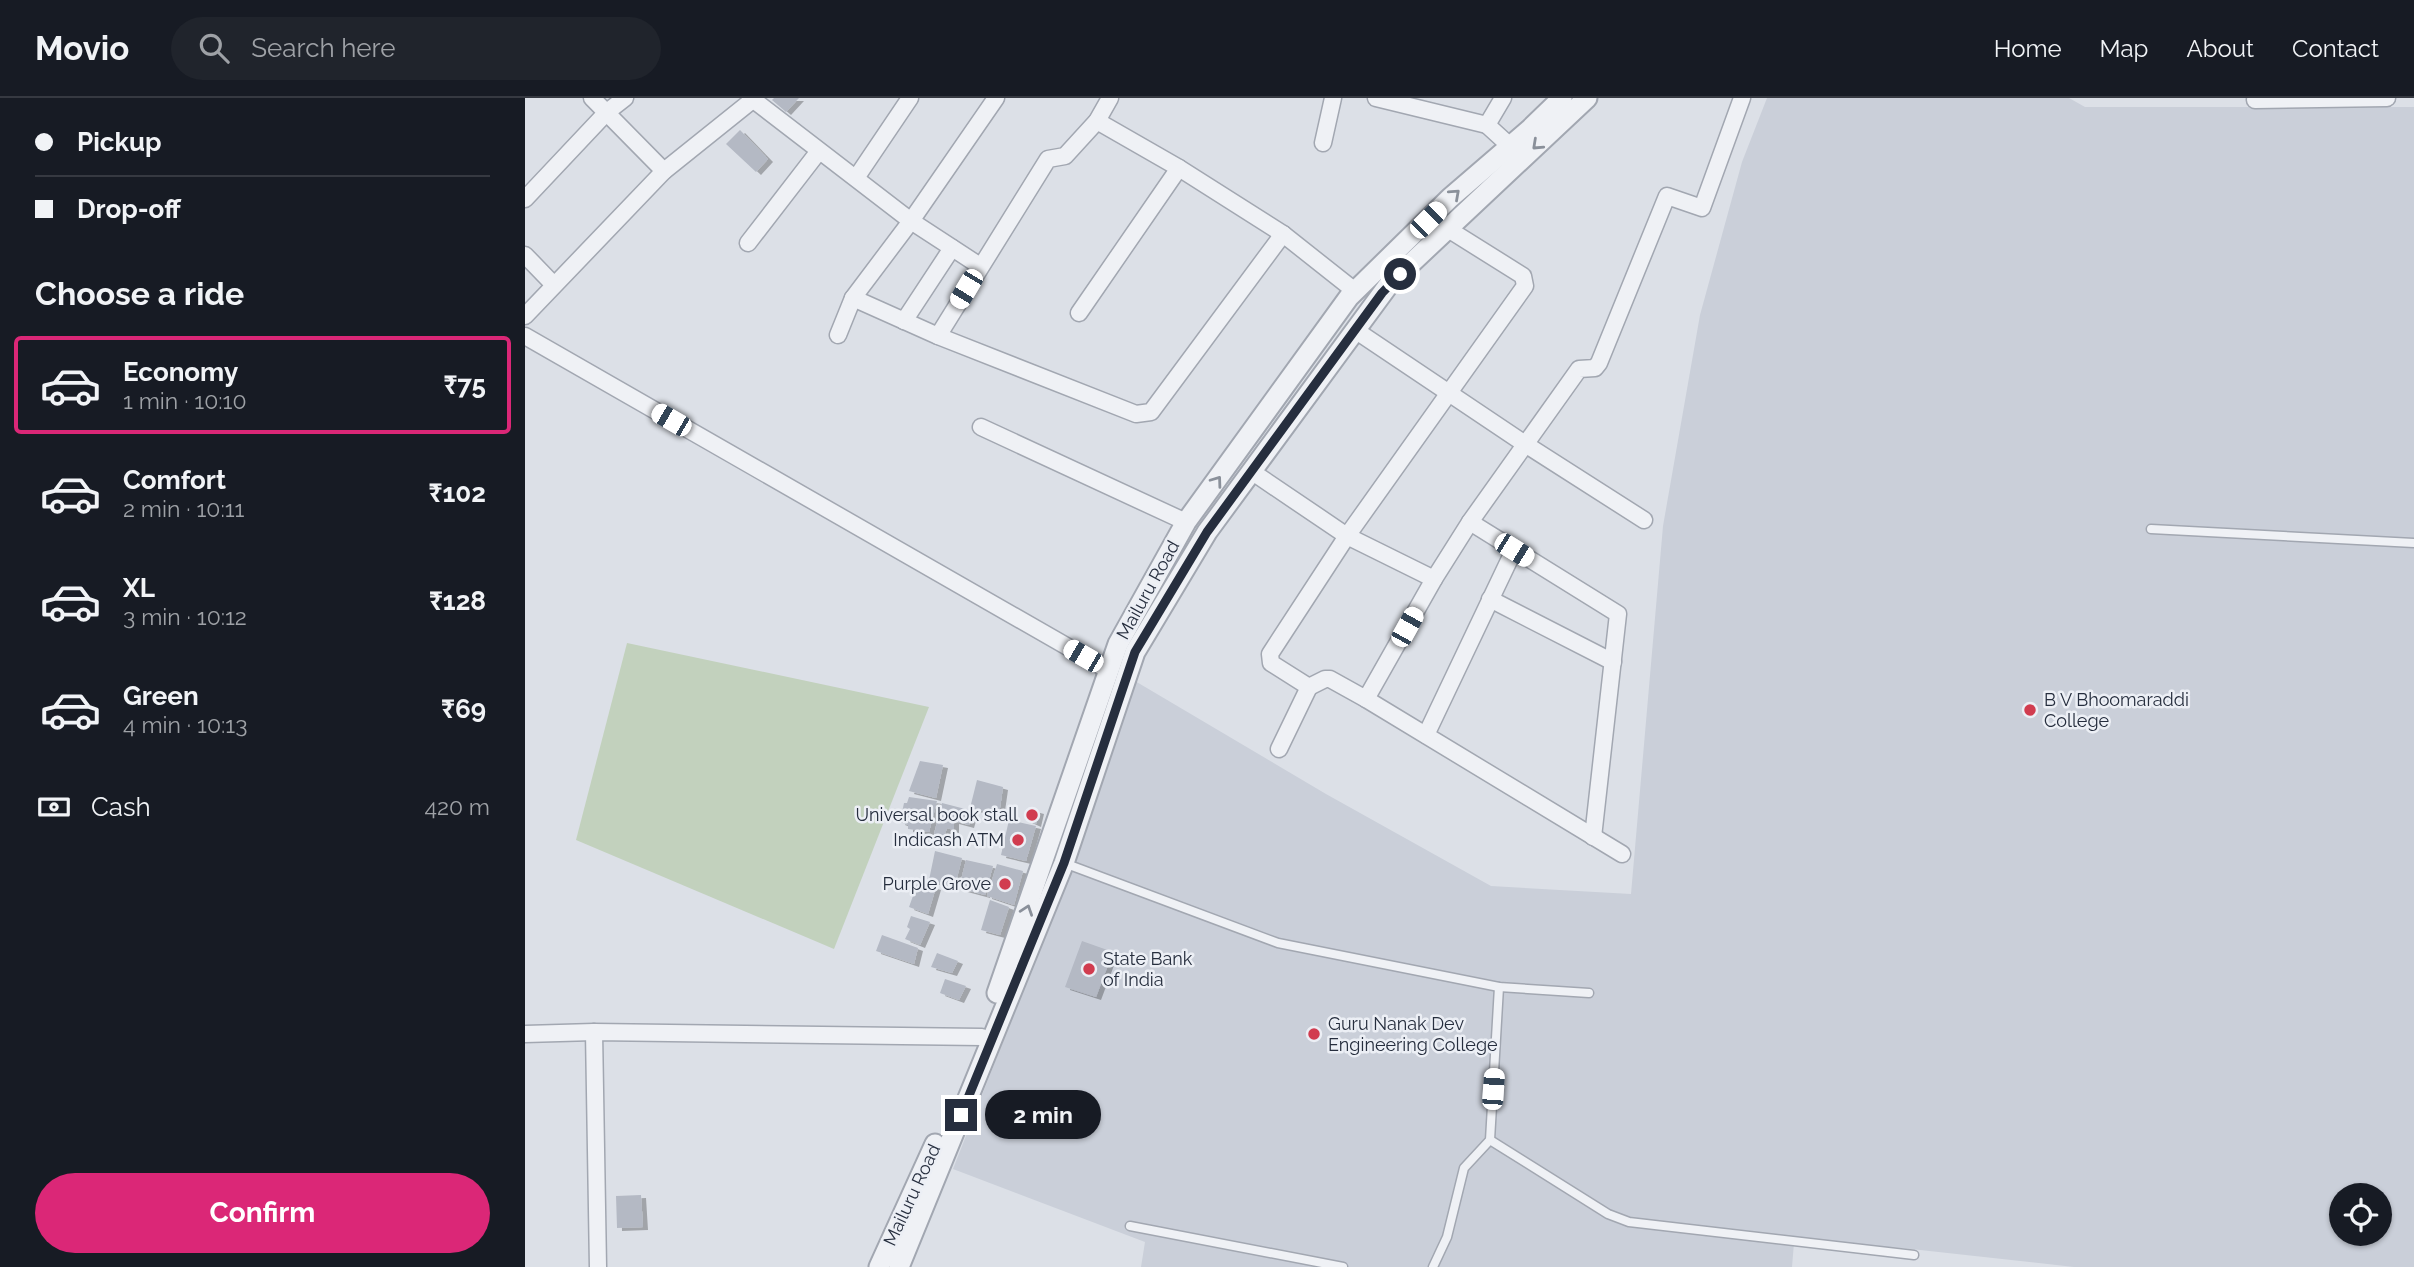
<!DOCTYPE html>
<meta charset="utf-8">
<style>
:root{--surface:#171b24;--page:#20242c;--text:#f1f3f6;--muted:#9ea1a6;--line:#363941;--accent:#db2777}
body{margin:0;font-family:Raleway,sans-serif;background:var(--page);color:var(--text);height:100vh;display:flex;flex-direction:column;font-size:26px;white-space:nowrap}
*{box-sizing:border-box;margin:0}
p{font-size:23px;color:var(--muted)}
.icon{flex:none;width:38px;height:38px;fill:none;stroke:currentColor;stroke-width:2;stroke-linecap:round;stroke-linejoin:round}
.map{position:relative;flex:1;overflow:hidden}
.details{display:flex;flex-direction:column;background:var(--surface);width:525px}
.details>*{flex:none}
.guide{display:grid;align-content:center;height:154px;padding:0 35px;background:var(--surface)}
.fabs{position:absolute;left:1804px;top:1085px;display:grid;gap:14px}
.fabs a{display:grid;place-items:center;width:63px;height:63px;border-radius:50%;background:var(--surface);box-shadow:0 2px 5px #0004;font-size:35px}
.end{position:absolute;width:32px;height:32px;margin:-16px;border:9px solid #262e3e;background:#fff;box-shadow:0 0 0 4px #fff}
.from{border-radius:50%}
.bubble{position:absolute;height:49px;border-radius:24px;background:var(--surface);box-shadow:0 2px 5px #0004;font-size:23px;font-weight:700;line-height:49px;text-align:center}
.car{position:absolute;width:21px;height:42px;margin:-21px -10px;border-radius:9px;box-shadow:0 0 5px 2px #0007;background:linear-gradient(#fff 24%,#345 0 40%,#fff 0 76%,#345 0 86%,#fff 0)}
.guide b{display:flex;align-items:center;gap:24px;height:66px;font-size:26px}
.guide b+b{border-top:2px solid var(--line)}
.guide i{width:18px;height:18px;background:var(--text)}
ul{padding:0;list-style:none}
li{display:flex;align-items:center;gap:21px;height:98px;margin:0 14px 10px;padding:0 21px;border:4px solid transparent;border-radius:7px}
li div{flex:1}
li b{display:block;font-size:26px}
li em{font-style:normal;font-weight:700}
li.active{border-color:var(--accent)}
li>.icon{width:63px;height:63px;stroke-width:1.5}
h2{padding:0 35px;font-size:32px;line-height:84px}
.pay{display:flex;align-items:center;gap:18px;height:77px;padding:0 35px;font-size:26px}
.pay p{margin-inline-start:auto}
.button{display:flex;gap:14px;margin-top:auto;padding:14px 35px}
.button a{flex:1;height:80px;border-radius:42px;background:var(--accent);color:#fff;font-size:28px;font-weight:700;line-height:80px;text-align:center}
header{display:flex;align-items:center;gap:42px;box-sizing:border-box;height:98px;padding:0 35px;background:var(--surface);border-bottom:2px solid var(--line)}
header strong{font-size:33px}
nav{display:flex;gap:38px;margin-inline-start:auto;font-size:24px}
.search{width:490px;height:63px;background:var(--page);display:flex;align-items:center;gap:18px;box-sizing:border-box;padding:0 24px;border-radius:38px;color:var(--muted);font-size:26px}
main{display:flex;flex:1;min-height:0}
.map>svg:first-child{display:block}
.built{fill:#cacfd9;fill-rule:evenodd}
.green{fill:#c2d1bd}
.building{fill:#b4b9c4;filter:url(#shadow)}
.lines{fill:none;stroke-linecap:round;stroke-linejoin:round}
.service-casing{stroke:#a2a7b1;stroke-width:11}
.minor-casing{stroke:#a2a7b1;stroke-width:19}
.tertiary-casing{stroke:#a2a7b1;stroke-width:23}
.service{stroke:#eff1f5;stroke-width:8}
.minor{stroke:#eff1f5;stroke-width:16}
.tertiary{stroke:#eff1f5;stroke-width:19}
.oneway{stroke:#8a909a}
.route{stroke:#262e3e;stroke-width:9}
.poi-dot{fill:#d13c4f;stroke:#eceff5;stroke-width:2.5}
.labels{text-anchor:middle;stroke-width:5;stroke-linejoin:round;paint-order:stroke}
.street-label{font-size:18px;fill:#262e3e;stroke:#eceff5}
.poi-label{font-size:18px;fill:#262e3e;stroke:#eceff5;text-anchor:start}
</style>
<header>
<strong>Movio</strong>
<div class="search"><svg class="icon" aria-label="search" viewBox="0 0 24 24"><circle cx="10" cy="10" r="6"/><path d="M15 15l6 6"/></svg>Search here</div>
<nav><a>Home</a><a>Map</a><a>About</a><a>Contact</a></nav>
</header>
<main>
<section class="details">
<div class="guide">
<b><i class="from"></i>Pickup</b>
<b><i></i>Drop-off</b>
</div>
<h2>Choose a ride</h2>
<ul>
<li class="active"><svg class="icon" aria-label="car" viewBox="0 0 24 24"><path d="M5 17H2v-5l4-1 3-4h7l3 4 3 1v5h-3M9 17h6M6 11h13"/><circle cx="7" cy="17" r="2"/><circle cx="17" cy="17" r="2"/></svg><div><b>Economy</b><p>1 min · 10:10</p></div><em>₹75</em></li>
<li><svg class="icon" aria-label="car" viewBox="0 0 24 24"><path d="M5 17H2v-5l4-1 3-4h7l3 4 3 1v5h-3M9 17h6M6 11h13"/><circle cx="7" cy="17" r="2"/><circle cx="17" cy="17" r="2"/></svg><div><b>Comfort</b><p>2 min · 10:11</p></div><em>₹102</em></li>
<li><svg class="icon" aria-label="car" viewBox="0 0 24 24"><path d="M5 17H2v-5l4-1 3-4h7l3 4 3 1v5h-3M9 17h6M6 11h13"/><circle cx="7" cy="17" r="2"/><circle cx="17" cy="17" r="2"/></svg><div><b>XL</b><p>3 min · 10:12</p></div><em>₹128</em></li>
<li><svg class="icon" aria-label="car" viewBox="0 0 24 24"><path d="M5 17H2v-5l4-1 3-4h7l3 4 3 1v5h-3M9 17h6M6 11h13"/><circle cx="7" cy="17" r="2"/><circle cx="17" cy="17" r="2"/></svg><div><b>Green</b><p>4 min · 10:13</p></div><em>₹69</em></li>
</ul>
<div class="pay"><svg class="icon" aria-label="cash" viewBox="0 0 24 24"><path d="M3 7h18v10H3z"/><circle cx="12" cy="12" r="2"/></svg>Cash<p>420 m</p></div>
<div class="button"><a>Confirm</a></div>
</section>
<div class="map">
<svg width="1889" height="1169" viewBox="0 0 1889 1169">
<defs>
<filter id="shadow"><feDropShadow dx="5" dy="3" stdDeviation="0" flood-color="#0004"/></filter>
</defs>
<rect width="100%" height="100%" fill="#dce0e7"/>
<path class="built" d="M1242,0H1544L1560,9H1889V1169H1549L1377,1150L1269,1145L1267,1169H616L620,1144L428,1071L534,801L610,583L801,696L966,788L1106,796L1138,428L1175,217L1217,64ZM1816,1097H1855V1136H1816Z"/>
<polygon class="green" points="102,545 404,609 309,851 51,742"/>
<g class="building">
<polygon points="249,0 274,0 261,14 247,2"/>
<polygon points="215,32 243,61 231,74 201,46"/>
<polygon points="395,663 418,667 411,700 384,693"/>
<polygon points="452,682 478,689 474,717 445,710"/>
<polygon points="384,699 412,703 404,734 383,731 383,727 375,724 379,705 382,705"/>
<polygon points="417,705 448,713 444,727 429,723 429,732 422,730 419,739 409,736"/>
<polygon points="503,710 514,713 511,726 500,721"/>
<polygon points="484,722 511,728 501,763 476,757"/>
<polygon points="410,753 437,760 429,791 404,782"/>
<polygon points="441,762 468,768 460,797 434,790"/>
<polygon points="472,766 498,773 489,807 462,798"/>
<polygon points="393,784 411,789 403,816 384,809"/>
<polygon points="465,802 484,809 475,837 456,832"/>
<polygon points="386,818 405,824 395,847 380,841 385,831 382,829"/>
<polygon points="357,837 393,850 389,866 351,853"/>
<polygon points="557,843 588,854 571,899 540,889"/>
<polygon points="412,855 433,863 427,875 406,869"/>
<polygon points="420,881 441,888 434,902 415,895"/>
<polygon points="116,1097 118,1129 92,1130 91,1098"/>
</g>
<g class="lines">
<g class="service-casing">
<g id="service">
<polyline points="1626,431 1889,445"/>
<polyline points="539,765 753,845 974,889 1064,895"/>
<polyline points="965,1042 1083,1116 1104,1124 1389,1157"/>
<polyline points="605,1128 818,1169"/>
<polyline points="908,1169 922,1139 939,1070 965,1042 974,889"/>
</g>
</g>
<g class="minor-casing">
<g id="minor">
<polyline points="67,0 139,73"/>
<polyline points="226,0 386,123 455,168"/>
<polyline points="851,0 962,27"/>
<polyline points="978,0 962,27 985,48"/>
<polyline points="1730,2 1862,0"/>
<polyline points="572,23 654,70 758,136 830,193"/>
<polyline points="798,45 808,0"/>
<polyline points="331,80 385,0"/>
<polyline points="0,101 82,14 100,0"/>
<polyline points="223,145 294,53"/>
<polyline points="0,157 29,187"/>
<polyline points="328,200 413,238 611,316 626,314 758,136"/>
<polyline points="554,215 654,70"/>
<polyline points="0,218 139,73 230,0"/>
<polyline points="379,223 427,150"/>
<polyline points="830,232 1000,346 1119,422"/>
<polyline points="313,237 328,200 386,123 471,0"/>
<polyline points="0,238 583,572"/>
<polyline points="413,238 523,61 540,58 572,23 585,0"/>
<polyline points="456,329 661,424"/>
<polyline points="726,373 822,438 909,481 945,424 1054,271 1070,270 1074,265 1142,98 1177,110 1217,0"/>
<polyline points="945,424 1093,516 1068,739"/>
<polyline points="965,501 1088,564"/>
<polyline points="784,589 800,581 805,581 841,601 909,481"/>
<polyline points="841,601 1097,756"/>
<polyline points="901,637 989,452"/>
<polyline points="754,651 784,589 746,565 745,556 822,438 1000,188 998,178 923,131"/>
<polyline points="0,936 69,934"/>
<polyline points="73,1169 69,934 457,939"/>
</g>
</g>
<g class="tertiary-casing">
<g id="tertiary">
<polyline points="472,895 593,546 661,424 824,199 925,100 1004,32 1037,0"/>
<polyline points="354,1169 410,1046"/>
<polyline points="374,1169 539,765 610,554 682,434 865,185 1062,0"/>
</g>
</g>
<use href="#service" class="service"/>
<use href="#minor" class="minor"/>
<use href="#tertiary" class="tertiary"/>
</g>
<defs><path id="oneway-chevron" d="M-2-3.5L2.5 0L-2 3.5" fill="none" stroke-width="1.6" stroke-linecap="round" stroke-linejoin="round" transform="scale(1.75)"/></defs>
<g class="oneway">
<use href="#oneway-chevron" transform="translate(1012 47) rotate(137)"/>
<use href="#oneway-chevron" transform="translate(930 96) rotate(-42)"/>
<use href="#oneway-chevron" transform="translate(692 383) rotate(-54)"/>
<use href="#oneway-chevron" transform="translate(502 812) rotate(-71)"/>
</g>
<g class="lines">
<polyline class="route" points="436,1017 539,765 610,554 682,434 857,195 875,176"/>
</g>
<g class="poi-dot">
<circle cx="1505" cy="612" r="7"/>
<circle cx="507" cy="717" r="7"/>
<circle cx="493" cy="742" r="7"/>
<circle cx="480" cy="786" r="7"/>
<circle cx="564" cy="871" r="7"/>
<circle cx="789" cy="936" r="7"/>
</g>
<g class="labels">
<g class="street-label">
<text transform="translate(623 492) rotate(-61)" y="6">Mailuru Road</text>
<text transform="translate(387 1097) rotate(-65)" y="6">Mailuru Road</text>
</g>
<g class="poi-label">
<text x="1519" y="608">B V Bhoomaraddi<tspan x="1519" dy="21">College</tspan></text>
<text x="493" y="723" text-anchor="end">Universal book stall</text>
<text x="479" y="748" text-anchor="end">Indicash ATM</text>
<text x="466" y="792" text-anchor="end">Purple Grove</text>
<text x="578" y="867">State Bank<tspan x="578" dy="21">of India</tspan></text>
<text x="803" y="932">Guru Nanak Dev<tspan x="803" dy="21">Engineering College</tspan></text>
</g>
</g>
</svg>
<div class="fabs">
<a><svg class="icon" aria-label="locate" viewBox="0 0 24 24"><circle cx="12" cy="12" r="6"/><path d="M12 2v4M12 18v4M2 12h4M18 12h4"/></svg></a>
</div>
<i class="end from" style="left:875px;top:176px"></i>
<i class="end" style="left:436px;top:1017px"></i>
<div class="bubble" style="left:460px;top:992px;width:116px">2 min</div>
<i class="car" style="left:903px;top:122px;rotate:45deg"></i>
<i class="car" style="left:441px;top:191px;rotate:211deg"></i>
<i class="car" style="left:146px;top:322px;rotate:300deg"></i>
<i class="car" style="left:989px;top:452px;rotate:122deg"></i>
<i class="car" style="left:882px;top:529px;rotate:29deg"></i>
<i class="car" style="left:558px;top:558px;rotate:300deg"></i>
<i class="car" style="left:968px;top:991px;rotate:4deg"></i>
</div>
</main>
